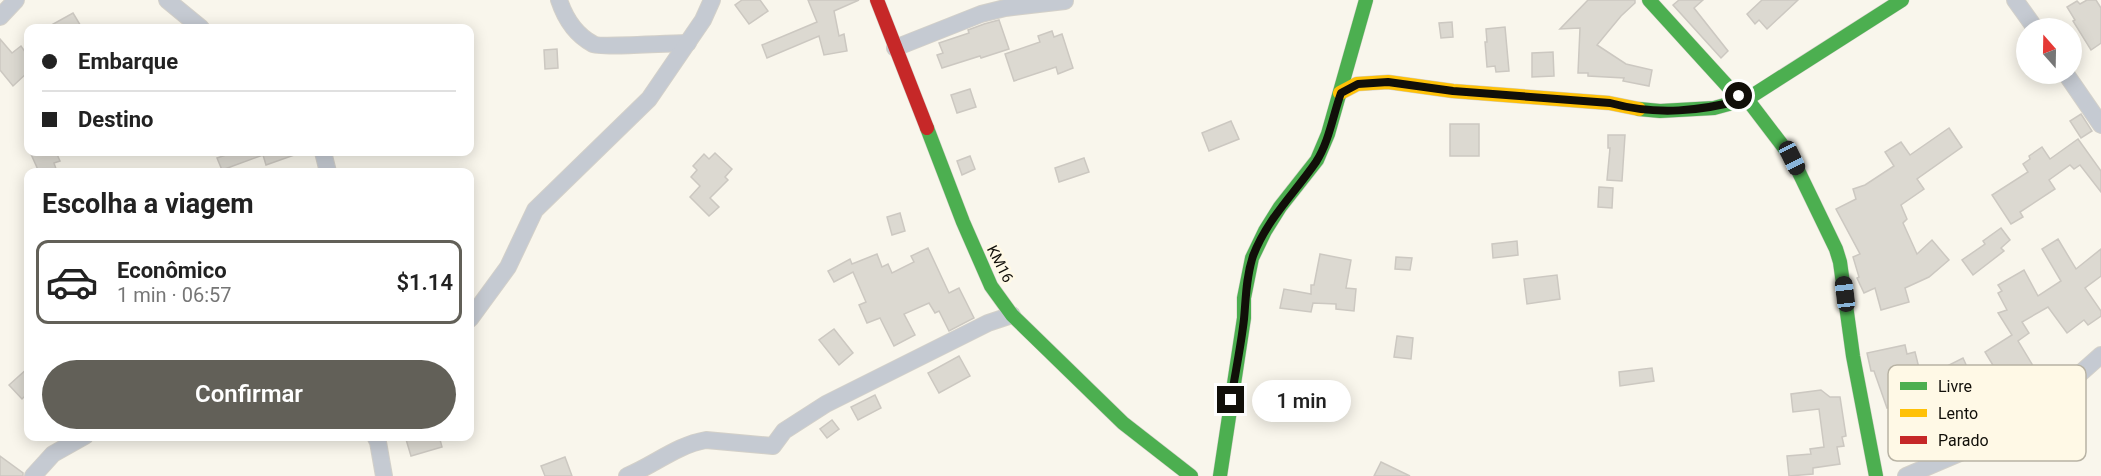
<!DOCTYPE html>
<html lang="pt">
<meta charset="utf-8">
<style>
:root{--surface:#fff;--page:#f6f6f6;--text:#222;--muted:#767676;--line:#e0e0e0;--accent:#626058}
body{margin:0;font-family:Roboto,sans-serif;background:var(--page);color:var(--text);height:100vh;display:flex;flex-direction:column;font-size:22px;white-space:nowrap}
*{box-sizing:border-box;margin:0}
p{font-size:20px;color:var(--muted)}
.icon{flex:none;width:33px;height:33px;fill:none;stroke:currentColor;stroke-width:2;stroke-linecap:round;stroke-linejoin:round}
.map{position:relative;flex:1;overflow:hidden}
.side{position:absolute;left:24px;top:168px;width:450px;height:273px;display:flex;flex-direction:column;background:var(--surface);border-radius:12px;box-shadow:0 3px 15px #0003}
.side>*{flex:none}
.top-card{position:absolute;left:24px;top:24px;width:450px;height:132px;border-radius:12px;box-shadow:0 3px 15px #0003;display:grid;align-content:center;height:132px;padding:0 18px;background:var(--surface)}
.needle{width:39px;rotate:340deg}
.fabs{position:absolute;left:2016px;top:18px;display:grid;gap:12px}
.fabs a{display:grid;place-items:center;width:66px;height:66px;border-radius:50%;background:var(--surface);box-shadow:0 3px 15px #0003;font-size:30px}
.end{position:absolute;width:27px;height:27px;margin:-14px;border:8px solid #110f09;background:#fff;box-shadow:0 0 0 3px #fff}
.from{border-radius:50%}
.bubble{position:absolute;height:42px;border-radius:21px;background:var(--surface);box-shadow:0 3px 15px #0003;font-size:20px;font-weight:600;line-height:42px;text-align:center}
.car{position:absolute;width:18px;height:36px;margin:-18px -9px;border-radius:8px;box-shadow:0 0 4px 2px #0007;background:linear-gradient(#222 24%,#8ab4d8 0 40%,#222 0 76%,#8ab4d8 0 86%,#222 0)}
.top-card b{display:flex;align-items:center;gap:21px;height:57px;font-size:22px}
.top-card b+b{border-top:2px solid var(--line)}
.top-card i{width:15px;height:15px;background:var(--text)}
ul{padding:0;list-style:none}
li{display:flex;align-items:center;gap:18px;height:84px;margin:0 12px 9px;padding:0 6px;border:3px solid var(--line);border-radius:12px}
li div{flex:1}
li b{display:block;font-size:22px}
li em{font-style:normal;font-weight:600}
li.selected{border-color:var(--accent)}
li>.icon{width:54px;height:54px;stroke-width:1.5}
h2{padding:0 18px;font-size:27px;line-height:72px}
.button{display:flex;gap:12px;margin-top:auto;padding:12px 18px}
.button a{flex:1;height:69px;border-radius:36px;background:var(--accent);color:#fff;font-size:24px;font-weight:600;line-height:69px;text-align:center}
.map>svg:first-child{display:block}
.building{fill:#dcd9d1;stroke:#ccc8c1;stroke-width:1.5}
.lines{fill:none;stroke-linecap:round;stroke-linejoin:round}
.street-casing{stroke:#d3d0c9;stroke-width:18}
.fast-casing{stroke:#d3d0c9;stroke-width:15}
.slow-casing{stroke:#d3d0c9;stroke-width:15}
.jam-casing{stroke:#d3d0c9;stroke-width:15}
.street{stroke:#c5cad2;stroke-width:16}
.fast{stroke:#4caf50;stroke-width:14}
.slow{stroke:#ffc107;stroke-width:14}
.jam{stroke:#c62828;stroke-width:14}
.route{stroke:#110f09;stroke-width:8}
.labels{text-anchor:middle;stroke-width:5;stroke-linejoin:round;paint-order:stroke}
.street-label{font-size:15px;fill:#110f09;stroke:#fff9e6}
.key{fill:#fff9e6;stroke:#b8b3a4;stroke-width:1.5}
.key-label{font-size:16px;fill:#110f09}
</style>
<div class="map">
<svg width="2101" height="476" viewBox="0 0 2101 476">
<rect width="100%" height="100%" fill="#f9f6ec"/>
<g class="building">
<polygon points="742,0 760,0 768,11 749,24 735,5"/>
<polygon points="808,0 859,0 834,11 839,36 844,34 847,51 824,55 819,36 767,58 762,45 817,22"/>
<polygon points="1588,0 1635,0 1635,3 1621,16 1597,45 1626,64 1652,70 1649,86 1623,81 1624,78 1588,76 1588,73 1578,73 1580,28 1560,29"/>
<polygon points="1679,0 1703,0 1694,8 1728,51 1721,58 1673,5"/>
<polygon points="1762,0 1798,0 1767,29 1759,20 1755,24 1747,14"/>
<polygon points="2087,0 2096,0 2101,8 2101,43 2091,50 2073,21 2075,20 2067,7 2077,1 2080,4"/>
<polygon points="73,13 82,28 46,28"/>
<polygon points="999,20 1009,49 981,58 980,56 942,68 937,55 943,53 939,43 969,33 968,30 984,24"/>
<polygon points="1452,22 1453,37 1441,38 1439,23"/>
<polygon points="1505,27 1509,71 1496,72 1495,66 1487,67 1485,42 1487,42 1486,29"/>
<polygon points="1052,31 1054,37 1062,34 1073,68 1058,74 1056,67 1014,81 1005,54 1040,42 1038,36"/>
<polygon points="0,39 12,53 21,46 28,56 28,72 13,86 0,70"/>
<polygon points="557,49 558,68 545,69 544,50"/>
<polygon points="1553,52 1554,76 1532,77 1532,53"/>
<polygon points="970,89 976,107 957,113 951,95"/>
<polygon points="2081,114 2092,131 2081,138 2070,121"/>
<polygon points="1231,121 1239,139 1209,151 1202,133"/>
<rect x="1450" y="124" width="29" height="32"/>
<polygon points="1949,128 1962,147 1917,179 1924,189 1901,205 1907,219 1903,223 1917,254 1932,240 1949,260 1929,277 1905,288 1909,302 1881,310 1875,288 1864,293 1857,278 1859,277 1853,257 1860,254 1836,209 1856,199 1853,189 1865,185 1894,166 1885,152 1901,142 1910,155"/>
<polygon points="1608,135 1625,135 1622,181 1607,180 1610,148 1608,148"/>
<polygon points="2078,139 2101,171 2101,192 2080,165 2074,169 2070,165 2049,180 2055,189 2020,212 2023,217 2011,224 1992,195 2028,172 2023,164 2030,159 2029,156 2042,147 2050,159"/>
<polygon points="30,152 56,152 60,161 54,163 57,172 39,172"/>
<polygon points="235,152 300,152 300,153 266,165 263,155 222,170 217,158"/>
<polygon points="715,153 732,169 725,177 728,180 710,198 719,207 709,216 690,197 700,186 691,177 697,170 693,166 704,154 709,159"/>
<polygon points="970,156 975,169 962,175 957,161"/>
<polygon points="1084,158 1089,172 1059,182 1055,168"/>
<polygon points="1599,187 1613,188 1612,208 1598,207"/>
<polygon points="900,213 905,231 892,235 887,217"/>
<polygon points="2001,228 2010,240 2001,248 2004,251 1973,275 1962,260 1985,244 1983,241"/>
<polygon points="2058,239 2076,269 2101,249 2101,276 2085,288 2101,311 2101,316 2088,325 2084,320 2067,333 2048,307 2022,322 2029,333 2018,341 2038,374 2009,392 1985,352 2012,335 1998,313 2007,310 1998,293 2002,291 1998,285 2024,270 2038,296 2061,281 2042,249"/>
<polygon points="1517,241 1518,255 1493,258 1492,244"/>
<polygon points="928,248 949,293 959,288 974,318 949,331 939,311 935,313 929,303 904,314 915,335 894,346 880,318 867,323 859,305 866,302 853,272 834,282 828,271 850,259 852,264 877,254 882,267 888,264 892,273 914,262 911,256"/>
<polygon points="1320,254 1351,260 1346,288 1356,289 1354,311 1336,309 1336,304 1313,303 1311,312 1280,308 1284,289 1311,294 1311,285 1314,285"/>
<polygon points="1396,257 1412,258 1410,270 1395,269"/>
<polygon points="1557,275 1560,299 1527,304 1524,279"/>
<polygon points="834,329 853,353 839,365 819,340"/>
<polygon points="1397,336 1413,338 1411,359 1394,357"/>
<polygon points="1905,345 1907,354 1915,352 1920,372 1923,371 1929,390 1910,396 1912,400 1887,408 1874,371 1871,371 1867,353"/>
<polygon points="959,356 970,376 939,393 928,373"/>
<polygon points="1963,358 1968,369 1950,377 1945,367"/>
<polygon points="28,368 28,393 22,399 9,385"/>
<polygon points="1652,368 1654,381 1620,386 1619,372"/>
<polygon points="1300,384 1313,388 1306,408 1294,405"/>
<polygon points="1821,390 1830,397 1840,397 1846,436 1842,437 1844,446 1837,447 1840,464 1813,468 1813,474 1789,476 1787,456 1811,454 1810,449 1824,447 1819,409 1793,412 1791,394"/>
<polygon points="875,395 881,408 858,420 851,407"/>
<polygon points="832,420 839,429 827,438 820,429"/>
<polygon points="405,436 439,436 442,447 411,456"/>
<polygon points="0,456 23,473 23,476 0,476"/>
<polygon points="565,457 572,476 545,476 541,466"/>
<polygon points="1381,462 1410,476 1374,476"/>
</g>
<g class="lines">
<g class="street-casing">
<g id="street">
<polyline points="167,0 201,28"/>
<path d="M559,0C565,18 576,35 593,44C600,48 674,43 688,43"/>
<polyline points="2015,0 2035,28"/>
<polyline points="0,17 16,0"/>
<polyline points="895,48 981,14 1005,8 1065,1"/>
<polyline points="2066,74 2101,125"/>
<polyline points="323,152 328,172"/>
<polyline points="470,319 508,267 535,210 649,99 703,20 712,0"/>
<polyline points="375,436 378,442 384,476"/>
<polyline points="33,476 53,454 85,436"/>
<path d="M627,476C654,465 677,445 706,440L773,446L784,431L826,404L988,323L1012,315"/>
<polyline points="1906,476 2007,433 2029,419 2101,355"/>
</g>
</g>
<g class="fast-casing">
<g id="fast">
<polyline points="1649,0 1731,90 1747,99 1792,158 1836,249 1840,262 1853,356 1876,476"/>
<polyline points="1639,109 1660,111 1714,108 1747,99 1902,0"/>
<polyline points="927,128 963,222 991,286 1012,315 1123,423 1191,476"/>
<polyline points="1220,476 1244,318 1244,298 1252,258 1265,231 1280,207 1317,160 1328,134 1366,0"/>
</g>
</g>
<g class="slow-casing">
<polyline id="slow" points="1340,93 1357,84 1388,82 1453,91 1609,103 1639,109"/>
</g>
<g class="jam-casing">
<polyline id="jam" points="877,0 927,128"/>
</g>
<use href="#street" class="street"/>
<use href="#fast" class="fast"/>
<use href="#slow" class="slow"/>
<use href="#jam" class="jam"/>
</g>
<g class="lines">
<path class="route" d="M1231,400C1235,374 1241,346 1244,319C1246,298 1246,277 1253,256C1267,219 1294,194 1316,162C1329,142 1333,115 1341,93L1358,84L1388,82L1453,91L1610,103C1658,116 1700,111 1747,99L1739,96"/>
</g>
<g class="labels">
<g class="street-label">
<text transform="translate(1000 264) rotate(63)" y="5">KM16</text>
</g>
</g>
<rect x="1888" y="365" width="198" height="96" rx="9" class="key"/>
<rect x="1900" y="382" width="27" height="8" fill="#4caf50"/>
<rect x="1900" y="409" width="27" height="8" fill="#ffc107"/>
<rect x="1900" y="436" width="27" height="8" fill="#c62828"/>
<g class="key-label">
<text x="1938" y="392">Livre</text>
<text x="1938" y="419">Lento</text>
<text x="1938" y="446">Parado</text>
</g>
</svg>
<div class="fabs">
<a><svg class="needle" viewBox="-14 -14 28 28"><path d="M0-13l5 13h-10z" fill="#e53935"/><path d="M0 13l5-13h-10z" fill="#767676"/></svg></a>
</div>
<i class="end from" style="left:1739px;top:96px"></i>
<i class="end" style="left:1231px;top:400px"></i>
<div class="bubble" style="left:1252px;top:380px;width:99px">1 min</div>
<i class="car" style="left:1792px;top:158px;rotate:154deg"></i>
<i class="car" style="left:1845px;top:294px;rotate:353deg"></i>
<div class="top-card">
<b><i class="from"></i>Embarque</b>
<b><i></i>Destino</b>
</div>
<section class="side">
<h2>Escolha a viagem</h2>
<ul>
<li class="selected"><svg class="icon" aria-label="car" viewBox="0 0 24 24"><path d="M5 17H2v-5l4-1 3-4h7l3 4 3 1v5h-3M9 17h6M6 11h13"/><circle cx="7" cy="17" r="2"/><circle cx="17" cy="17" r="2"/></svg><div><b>Econômico</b><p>1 min · 06:57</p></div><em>$1.14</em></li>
</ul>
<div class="button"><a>Confirmar</a></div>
</section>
</div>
